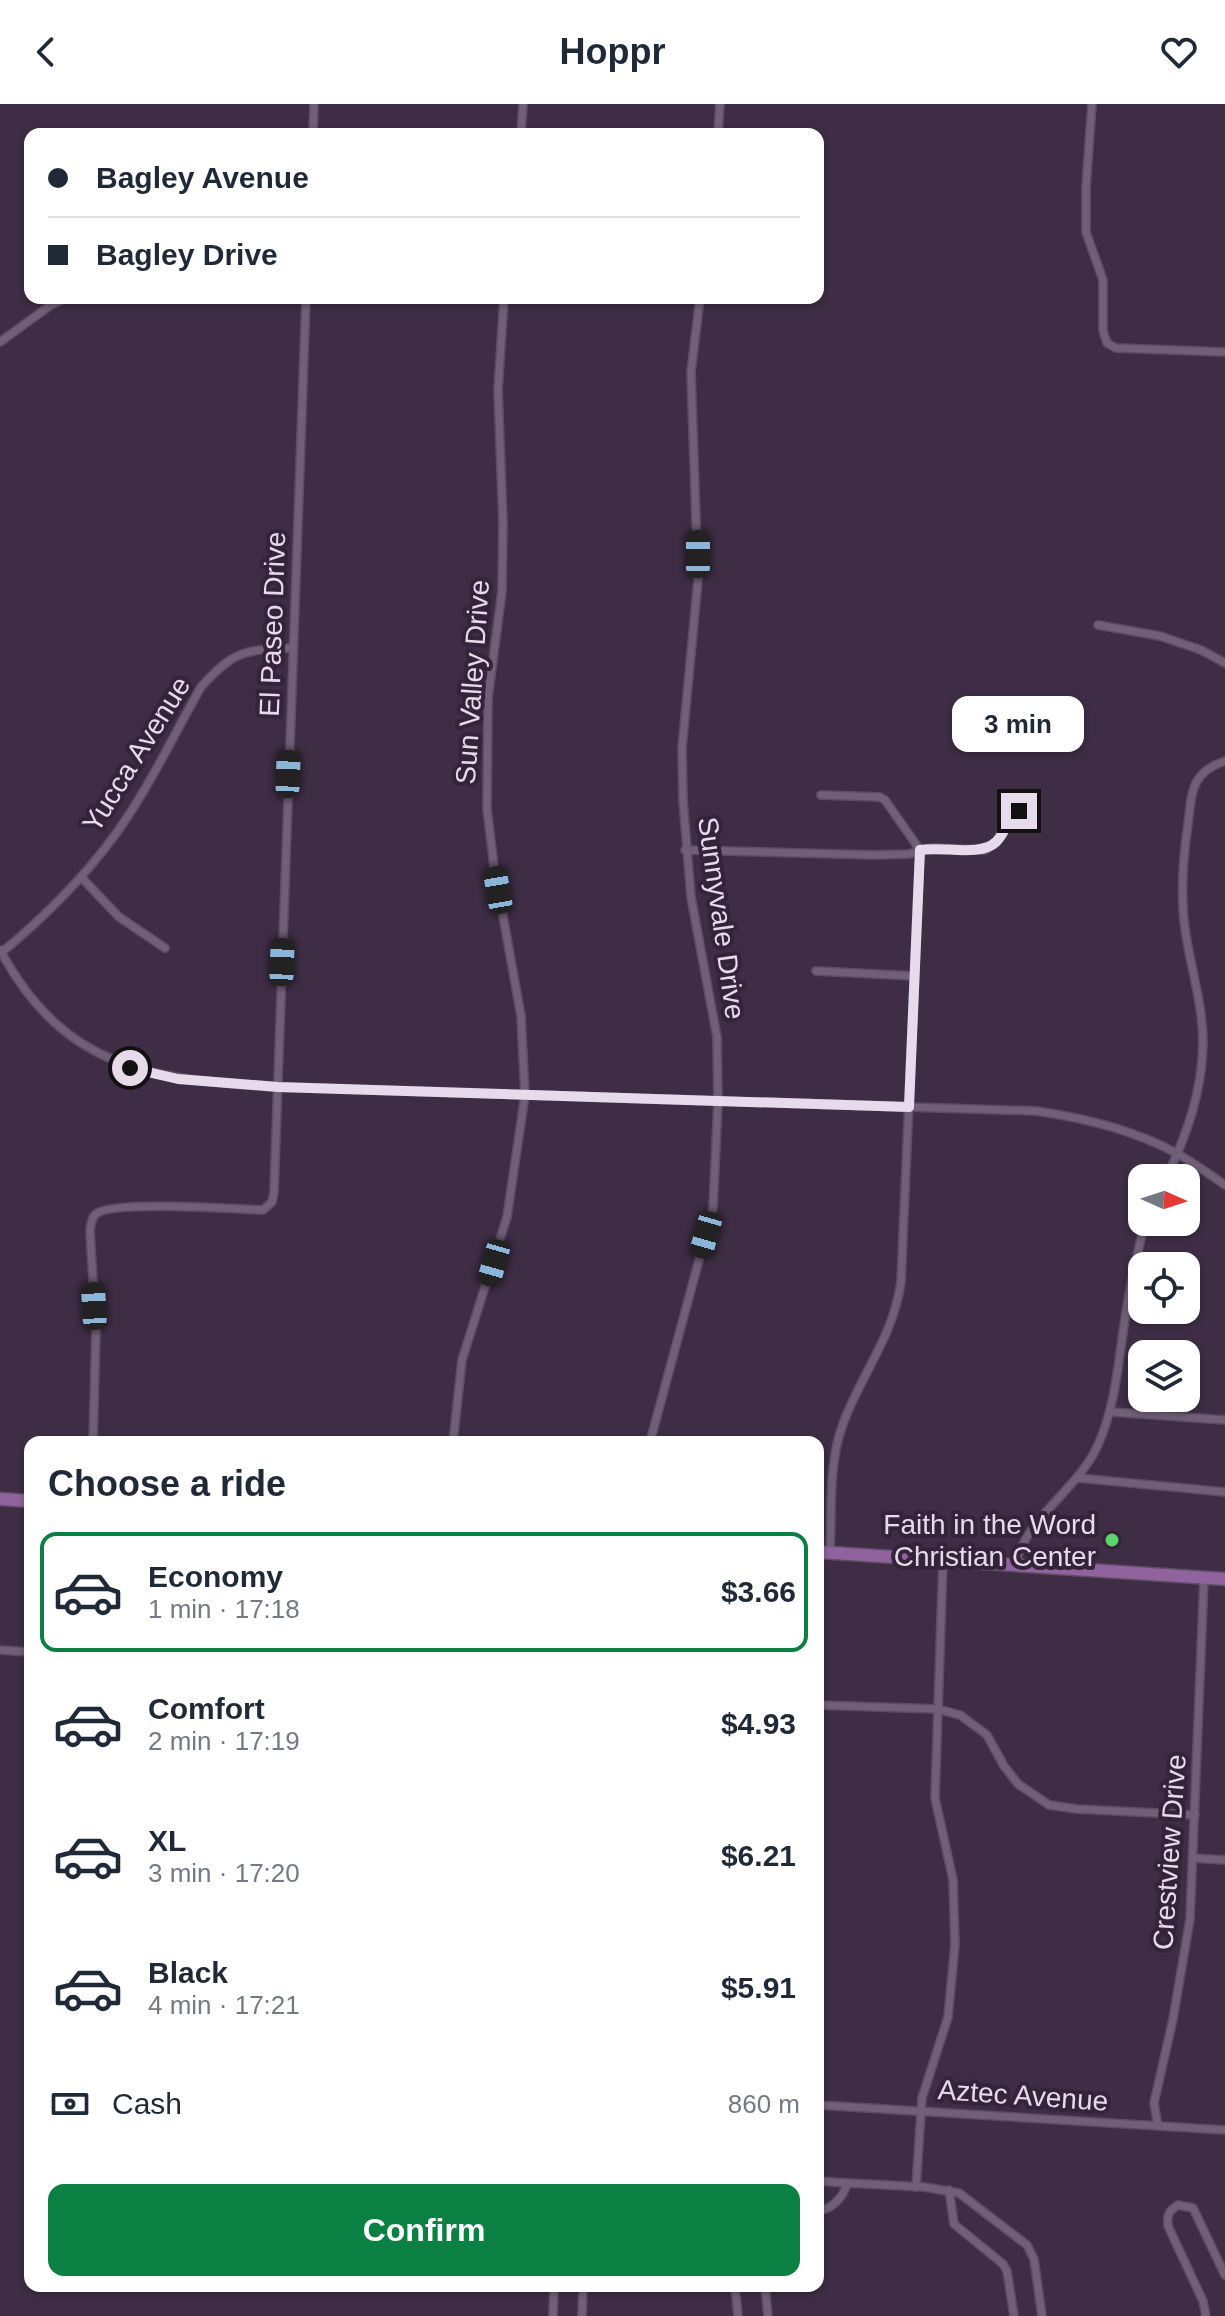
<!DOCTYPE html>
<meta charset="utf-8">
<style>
:root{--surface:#fff;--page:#f2f2f3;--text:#1f2937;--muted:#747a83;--line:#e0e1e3;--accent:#0b8043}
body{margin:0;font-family:Helvetica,sans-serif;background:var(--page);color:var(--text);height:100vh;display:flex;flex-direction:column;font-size:30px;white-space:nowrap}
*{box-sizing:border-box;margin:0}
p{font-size:26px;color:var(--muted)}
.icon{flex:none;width:44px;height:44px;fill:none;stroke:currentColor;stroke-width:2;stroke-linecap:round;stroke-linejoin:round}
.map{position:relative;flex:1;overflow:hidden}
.drawer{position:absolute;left:24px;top:1332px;width:800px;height:856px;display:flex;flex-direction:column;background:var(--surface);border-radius:16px;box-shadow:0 2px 6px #0004}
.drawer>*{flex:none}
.hud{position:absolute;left:24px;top:24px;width:800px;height:176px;border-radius:16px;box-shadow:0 2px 6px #0004;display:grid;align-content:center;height:176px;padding:0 24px;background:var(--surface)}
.needle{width:52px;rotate:93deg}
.tools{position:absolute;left:1128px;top:1060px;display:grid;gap:16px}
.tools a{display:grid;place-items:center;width:72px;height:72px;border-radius:16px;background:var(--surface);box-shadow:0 2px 6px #0004;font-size:40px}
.end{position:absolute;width:36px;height:36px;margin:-18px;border:10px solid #e6dbea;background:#111;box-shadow:0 0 0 4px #111}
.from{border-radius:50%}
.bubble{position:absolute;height:56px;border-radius:16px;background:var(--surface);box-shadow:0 2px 6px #0004;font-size:26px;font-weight:700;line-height:56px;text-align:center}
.car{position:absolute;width:24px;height:48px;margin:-24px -12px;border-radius:10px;box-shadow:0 0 6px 2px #0007;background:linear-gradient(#222 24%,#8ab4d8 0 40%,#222 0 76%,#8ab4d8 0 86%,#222 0)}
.hud b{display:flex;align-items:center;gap:28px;height:76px;font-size:30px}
.hud b+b{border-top:2px solid var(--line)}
.hud i{width:20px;height:20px;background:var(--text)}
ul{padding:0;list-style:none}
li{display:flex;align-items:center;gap:24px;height:120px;margin:0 16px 12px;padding:0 8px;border:4px solid transparent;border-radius:16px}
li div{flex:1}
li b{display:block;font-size:30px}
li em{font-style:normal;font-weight:700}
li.selected{border-color:var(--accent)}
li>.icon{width:72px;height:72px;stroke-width:1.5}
h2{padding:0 24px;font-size:36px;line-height:96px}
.pay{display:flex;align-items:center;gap:20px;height:88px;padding:0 24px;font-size:30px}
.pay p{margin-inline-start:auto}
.primary-button{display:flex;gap:16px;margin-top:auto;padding:16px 24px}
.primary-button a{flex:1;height:92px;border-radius:16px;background:var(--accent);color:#fff;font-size:32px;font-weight:700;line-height:92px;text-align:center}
header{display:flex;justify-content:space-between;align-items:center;height:104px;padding:0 24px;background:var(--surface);font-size:36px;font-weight:700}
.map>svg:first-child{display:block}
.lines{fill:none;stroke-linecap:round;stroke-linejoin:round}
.street-casing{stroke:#5b4c60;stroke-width:10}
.primary-casing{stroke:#5b4c60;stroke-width:15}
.street{stroke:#715e77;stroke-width:7}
.primary{stroke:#90639e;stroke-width:12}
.route{stroke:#e6dbea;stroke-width:10}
.poi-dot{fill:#5bd56e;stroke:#342339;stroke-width:3}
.labels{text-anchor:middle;stroke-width:8;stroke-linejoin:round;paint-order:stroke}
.street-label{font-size:28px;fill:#e6dbea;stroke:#342339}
.poi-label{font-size:28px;fill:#e6dbea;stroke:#342339;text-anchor:end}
</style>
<header><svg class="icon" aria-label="back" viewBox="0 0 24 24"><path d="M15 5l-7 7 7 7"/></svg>Hoppr<svg class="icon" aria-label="heart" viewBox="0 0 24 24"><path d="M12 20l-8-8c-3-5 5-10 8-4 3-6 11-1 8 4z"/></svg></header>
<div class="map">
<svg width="1225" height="2212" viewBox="0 0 1225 2212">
<rect width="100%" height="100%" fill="#3e2d44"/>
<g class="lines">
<g class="street-casing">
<g id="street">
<polyline points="1092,0 1086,83 1086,128 1103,176 1103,227 1107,239 1116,244 1225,248"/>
<polyline points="313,30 314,0"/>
<polyline points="521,30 523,0"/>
<polyline points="718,30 720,0"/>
<polyline points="0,238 51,201 66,194"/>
<polyline points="1098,521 1160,532 1201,546 1225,559"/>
<path d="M821,691L880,693L885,696L920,746L901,1178C893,1234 861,1270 843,1320C828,1360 832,1407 830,1449"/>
<polyline points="685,746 875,751 909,750 930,744 985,746 997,737 1009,714 1019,707 1034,708"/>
<polyline points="81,773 119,813 165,844"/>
<path d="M0,846C66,968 153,975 278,983L1036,1007C1085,1014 1135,1026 1178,1050C1194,1059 1210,1071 1225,1081"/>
<path d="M1,849C42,815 80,778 112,735C147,688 172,634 201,583C234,546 245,546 292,544"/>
<polyline points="816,867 914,872"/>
<path d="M1166,1074C1187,1031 1202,988 1203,939C1203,900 1190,862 1185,824C1180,789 1183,754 1188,720C1192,688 1191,668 1225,657"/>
<polyline points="1112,1308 1225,1316"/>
<path d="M93,1338L96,1227L90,1127C91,1121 91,1114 96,1110C111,1096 237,1105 263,1106L272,1098L274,1088L306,194"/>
<polyline points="453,1338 462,1256 507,1113 525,991 521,912 494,762 487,705 488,594 502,487 503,418 498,286 504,194"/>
<polyline points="650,1338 713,1104 718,998 717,933 691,793 683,696 682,644 698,476 691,268 700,194"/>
<polyline points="1078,1374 1225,1388"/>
<path d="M1015,1461C1027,1412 1077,1387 1098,1341C1116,1300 1118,1259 1125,1215C1130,1182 1137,1150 1145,1118"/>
<polyline points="0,1546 30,1548"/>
<polyline points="818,1601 937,1605 960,1611 987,1631 1004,1662 1018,1680 1049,1701 1077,1705 1195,1711"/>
<polyline points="1193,1754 1225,1756"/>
<polyline points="818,2001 1225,2026"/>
<polyline points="1158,2022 1154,1999 1173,1915 1190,1815 1204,1474"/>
<polyline points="818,2077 847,2079"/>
<polyline points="916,2083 922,1994 948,1913 955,1840 953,1776 935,1694 943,1457"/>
<polyline points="949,2086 954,2120 1003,2160 1007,2167 1014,2212"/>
<path d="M818,2107C832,2105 844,2093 847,2079L924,2083L959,2089L1027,2141L1034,2155L1042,2212"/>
<polyline points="735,2182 738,2212"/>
<polyline points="765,2182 768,2212"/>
<polyline points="553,2212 554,2182"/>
<polyline points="582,2212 583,2182"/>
<path d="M1206,2212L1203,2197L1168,2122C1167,2110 1169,2107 1178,2101L1193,2104L1225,2171"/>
</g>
</g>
<g class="primary-casing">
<g id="primary">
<polyline points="0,1395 30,1397"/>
<polyline points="818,1448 1225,1475"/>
</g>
</g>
<use href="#street" class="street"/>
<use href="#primary" class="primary"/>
</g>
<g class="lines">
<path class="route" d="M130,964L178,975L278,983L909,1003L920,746C942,742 980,753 996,738C1006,728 1007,715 1019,707"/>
</g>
<circle class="poi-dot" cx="1112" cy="1436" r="8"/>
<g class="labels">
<g class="street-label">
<text transform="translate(272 520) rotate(-88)" y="10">El Paseo Drive</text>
<text transform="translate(472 578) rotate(-86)" y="10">Sun Valley Drive</text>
<text transform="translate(136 650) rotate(-58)" y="10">Yucca Avenue</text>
<text transform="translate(722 814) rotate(82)" y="10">Sunnyvale Drive</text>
<text transform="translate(1169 1748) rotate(-86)" y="10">Crestview Drive</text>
<text transform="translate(1023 1991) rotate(4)" y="10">Aztec Avenue</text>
</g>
<g class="poi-label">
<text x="1096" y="1430">Faith in the Word<tspan x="1096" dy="32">Christian Center</tspan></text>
</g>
</g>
</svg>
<div class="tools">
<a><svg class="needle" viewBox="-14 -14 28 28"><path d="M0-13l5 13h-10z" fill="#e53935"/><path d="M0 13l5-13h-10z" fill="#747a83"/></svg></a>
<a><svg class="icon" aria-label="locate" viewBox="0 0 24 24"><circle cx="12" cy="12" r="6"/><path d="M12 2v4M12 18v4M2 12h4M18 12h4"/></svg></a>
<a><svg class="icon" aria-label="layers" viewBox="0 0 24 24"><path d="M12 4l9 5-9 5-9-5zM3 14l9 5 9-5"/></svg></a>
</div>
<i class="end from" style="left:130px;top:964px"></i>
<i class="end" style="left:1019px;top:707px"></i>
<div class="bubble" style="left:952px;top:592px;width:132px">3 min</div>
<i class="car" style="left:698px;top:450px;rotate:0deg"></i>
<i class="car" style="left:288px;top:670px;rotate:2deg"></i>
<i class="car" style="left:498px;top:786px;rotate:350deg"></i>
<i class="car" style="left:282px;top:858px;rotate:2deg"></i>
<i class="car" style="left:706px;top:1131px;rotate:196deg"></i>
<i class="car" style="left:494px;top:1159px;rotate:196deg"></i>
<i class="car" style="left:94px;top:1202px;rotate:357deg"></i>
<div class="hud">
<b><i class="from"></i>Bagley Avenue</b>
<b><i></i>Bagley Drive</b>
</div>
<section class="drawer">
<h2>Choose a ride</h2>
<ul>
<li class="selected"><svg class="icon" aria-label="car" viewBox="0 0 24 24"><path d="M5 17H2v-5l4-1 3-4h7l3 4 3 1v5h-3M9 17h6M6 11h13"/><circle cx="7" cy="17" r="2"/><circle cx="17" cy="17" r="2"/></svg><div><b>Economy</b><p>1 min · 17:18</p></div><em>$3.66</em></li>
<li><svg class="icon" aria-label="car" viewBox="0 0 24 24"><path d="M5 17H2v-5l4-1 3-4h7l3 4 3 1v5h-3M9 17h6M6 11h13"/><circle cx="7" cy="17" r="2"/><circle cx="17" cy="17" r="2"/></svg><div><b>Comfort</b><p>2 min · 17:19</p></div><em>$4.93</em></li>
<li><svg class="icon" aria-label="car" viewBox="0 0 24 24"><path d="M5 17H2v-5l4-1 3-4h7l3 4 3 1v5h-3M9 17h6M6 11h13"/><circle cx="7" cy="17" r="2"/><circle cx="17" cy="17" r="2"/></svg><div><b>XL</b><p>3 min · 17:20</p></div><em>$6.21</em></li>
<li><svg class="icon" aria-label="car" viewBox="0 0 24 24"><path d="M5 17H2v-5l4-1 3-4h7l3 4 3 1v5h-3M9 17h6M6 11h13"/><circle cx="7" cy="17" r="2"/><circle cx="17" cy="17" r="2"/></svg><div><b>Black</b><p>4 min · 17:21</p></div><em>$5.91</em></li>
</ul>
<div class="pay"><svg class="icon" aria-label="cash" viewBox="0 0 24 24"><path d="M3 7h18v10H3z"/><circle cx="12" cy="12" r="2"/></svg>Cash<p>860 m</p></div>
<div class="primary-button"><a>Confirm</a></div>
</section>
</div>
